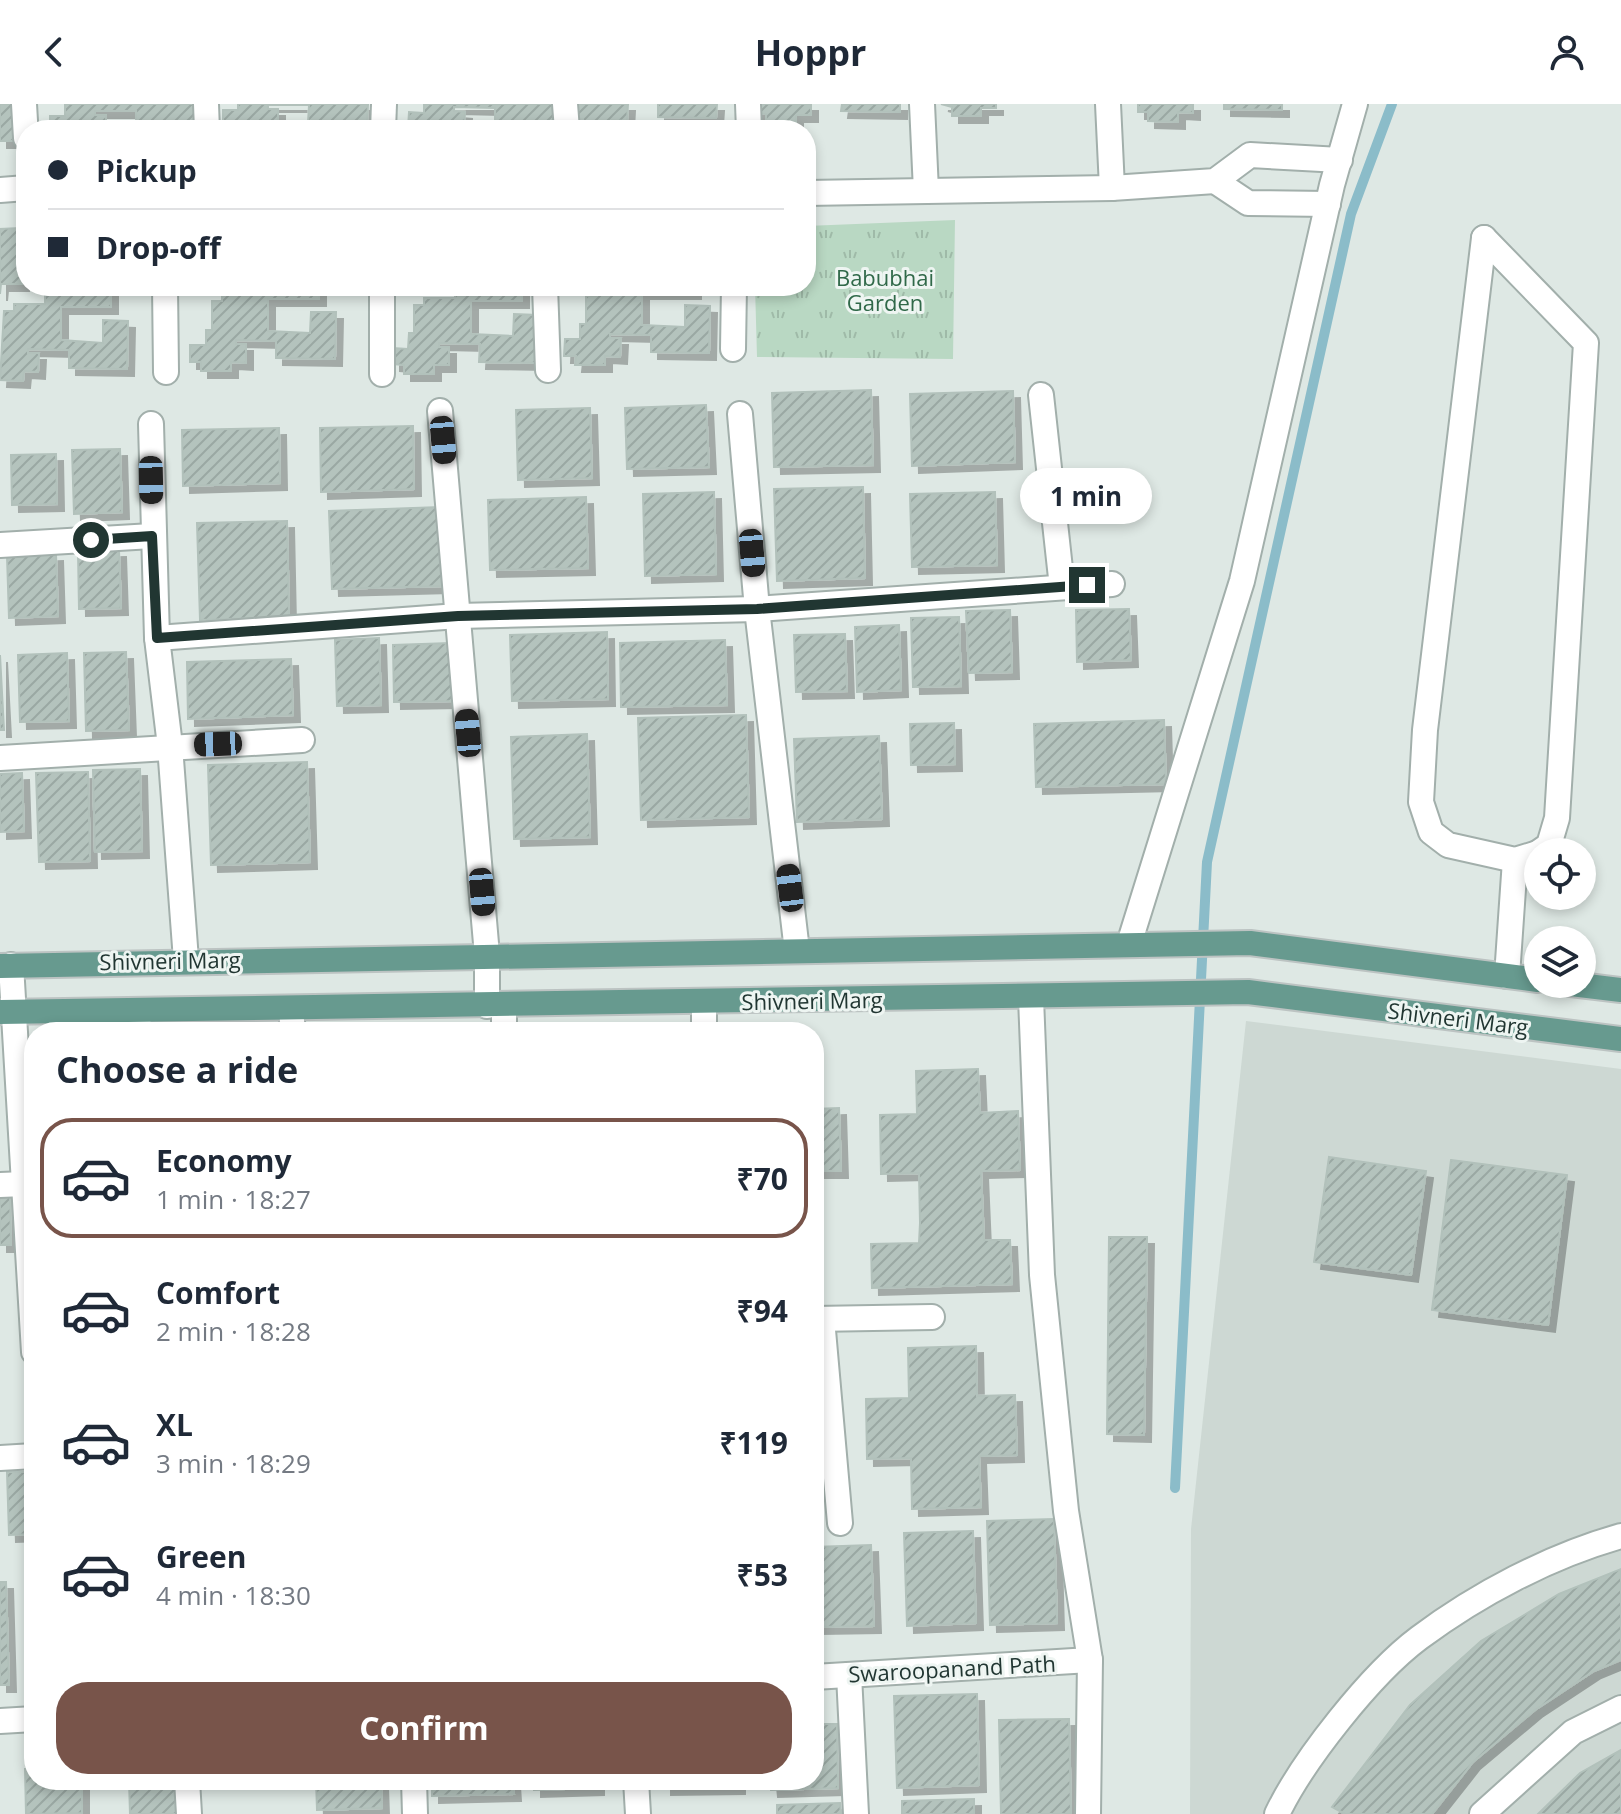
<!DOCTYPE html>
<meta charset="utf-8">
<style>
:root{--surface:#fff;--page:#f6f6f7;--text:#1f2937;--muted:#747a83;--line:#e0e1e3;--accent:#78544a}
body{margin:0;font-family:"Open Sans",sans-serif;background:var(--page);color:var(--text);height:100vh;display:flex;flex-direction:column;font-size:30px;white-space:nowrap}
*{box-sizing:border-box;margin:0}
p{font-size:26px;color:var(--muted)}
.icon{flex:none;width:44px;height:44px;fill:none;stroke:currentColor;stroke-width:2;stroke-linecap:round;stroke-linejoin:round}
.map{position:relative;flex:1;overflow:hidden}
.panel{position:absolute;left:24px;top:918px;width:800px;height:768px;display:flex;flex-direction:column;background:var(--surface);border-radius:32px;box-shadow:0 4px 12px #0003}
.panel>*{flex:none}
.top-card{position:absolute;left:16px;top:16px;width:800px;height:176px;border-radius:32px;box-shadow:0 4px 12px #0003;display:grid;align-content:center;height:176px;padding:0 32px;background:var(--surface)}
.buttons{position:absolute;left:1524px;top:734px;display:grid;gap:16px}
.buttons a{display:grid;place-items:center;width:72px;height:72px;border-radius:50%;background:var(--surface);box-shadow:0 4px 12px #0003;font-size:40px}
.end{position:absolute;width:36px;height:36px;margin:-18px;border:10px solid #213632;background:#fff;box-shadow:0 0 0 4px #fff}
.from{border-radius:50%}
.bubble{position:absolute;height:56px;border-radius:28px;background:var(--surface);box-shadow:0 4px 12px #0003;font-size:26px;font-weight:700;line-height:56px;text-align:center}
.car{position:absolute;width:24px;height:48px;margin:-24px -12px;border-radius:10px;box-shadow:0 0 6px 2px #0007;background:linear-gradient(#222 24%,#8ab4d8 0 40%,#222 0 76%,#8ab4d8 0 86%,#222 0)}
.top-card b{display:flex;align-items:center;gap:28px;height:76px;font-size:30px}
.top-card b+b{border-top:2px solid var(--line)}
.top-card i{width:20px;height:20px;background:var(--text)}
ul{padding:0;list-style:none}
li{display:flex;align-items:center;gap:24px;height:120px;margin:0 16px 12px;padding:0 16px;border:4px solid transparent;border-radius:32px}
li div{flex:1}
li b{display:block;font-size:30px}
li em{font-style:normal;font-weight:700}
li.active{border-color:var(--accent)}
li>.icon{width:72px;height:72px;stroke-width:1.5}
h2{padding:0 32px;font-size:36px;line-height:96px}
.button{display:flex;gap:16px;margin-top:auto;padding:16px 32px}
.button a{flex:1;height:92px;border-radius:32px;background:var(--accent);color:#fff;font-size:32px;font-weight:700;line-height:92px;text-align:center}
header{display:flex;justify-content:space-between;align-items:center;height:104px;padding:0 32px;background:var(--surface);font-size:36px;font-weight:700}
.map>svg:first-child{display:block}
.built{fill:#cdd8d3}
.grass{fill:url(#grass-tufts)}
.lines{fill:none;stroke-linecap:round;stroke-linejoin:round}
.stream{stroke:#8bbcc9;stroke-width:10}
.building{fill:url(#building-hatch);stroke:#b2c1bb;stroke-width:2;filter:url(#shadow)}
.minor-casing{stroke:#a2afab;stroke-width:28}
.major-casing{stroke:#bcc3c2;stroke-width:28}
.minor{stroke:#fff;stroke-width:24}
.major{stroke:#679a8f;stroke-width:24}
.route{stroke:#213632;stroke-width:10}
.labels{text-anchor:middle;stroke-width:6;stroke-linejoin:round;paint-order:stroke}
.park-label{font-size:22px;fill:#306949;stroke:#eef5f2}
.street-label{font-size:22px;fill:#213632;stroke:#eef5f2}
</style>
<header><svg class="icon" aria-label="back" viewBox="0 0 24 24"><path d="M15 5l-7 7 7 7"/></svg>Hoppr<svg class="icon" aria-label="person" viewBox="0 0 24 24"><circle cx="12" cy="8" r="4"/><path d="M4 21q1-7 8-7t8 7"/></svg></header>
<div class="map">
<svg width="1621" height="1710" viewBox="0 0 1621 1710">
<defs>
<pattern id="grass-tufts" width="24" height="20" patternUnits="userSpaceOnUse" patternTransform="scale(2)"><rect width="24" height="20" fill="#b9d8c3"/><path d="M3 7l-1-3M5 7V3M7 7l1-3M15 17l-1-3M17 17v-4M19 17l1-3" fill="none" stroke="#9fbaa8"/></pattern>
<pattern id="building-hatch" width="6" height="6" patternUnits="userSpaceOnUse" patternTransform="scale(2)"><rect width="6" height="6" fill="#b4c3bd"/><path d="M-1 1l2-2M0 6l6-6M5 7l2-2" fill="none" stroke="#9aa8a3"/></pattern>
<filter id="shadow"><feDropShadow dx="7" dy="7" stdDeviation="0" flood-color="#0004"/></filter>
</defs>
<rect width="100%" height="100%" fill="#dee8e4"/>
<polygon class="built" points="1246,917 1621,965 1621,1710 1190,1710 1191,1425"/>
<polygon class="grass" points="955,116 953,255 757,253 755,182 806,182 806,122"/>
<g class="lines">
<polyline class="stream" points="1175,1384 1207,758 1351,110 1392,0"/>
</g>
<g class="building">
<rect x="0" y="0" width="13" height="37"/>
<polygon points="65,0 195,0 195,26 136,25 136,7 95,7 95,11 106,11 106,26 50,26 50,12 65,12"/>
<polygon points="238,0 368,0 367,20 308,19 309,1 268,1 268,5 278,5 278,24 233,26 233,22 223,22 223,6 238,6"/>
<polygon points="424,0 554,0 553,23 495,22 495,4 454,3 454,7 465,8 464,26 408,25 409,8 424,9"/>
<polygon points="572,0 628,0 627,17 612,16 612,25 582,25 583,15 572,15"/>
<polygon points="658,0 717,0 716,14 658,13"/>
<polygon points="755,0 811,0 811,11 796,11 796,20 766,19 766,10 755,9"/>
<polygon points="842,0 900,0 900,8 841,7"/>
<polygon points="941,0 996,0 996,4 981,4 981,12 952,12 952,3"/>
<polygon points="1138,0 1193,0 1193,9 1178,8 1178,18 1148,17 1148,8 1138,8"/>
<polygon points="1224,0 1282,0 1282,6 1224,5"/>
<polygon points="20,124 21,150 26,150 26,159 21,160 22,180 1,180 0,190 0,125"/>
<polygon points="60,182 111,182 111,203 61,203 61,236 103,239 103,216 128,217 127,265 69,264 69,246 28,245 28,249 39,249 38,268 24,267 23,277 0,276 4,207 14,207 14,200 45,200 45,189 60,189"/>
<polygon points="253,182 319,182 319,195 268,195 268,227 310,229 311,208 336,208 335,255 276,254 276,237 236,236 236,240 246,240 246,259 231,258 231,267 201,267 201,258 190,258 190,241 206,241 206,226 212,226 212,197 222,197 222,191 253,191"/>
<polygon points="522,182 522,197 471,197 471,230 513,232 514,210 538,211 538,259 479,258 480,240 439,239 439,243 449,243 449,261 434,261 434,270 404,270 404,261 393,260 393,244 408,245 409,229 414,229 414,201 424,201 424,194 455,194 455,183"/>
<polygon points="627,182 694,182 694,188 642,188 642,221 685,223 685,201 710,202 709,249 651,248 651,231 610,230 610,234 621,234 620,253 605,252 605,261 575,261 576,252 564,252 565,235 580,235 580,220 586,220 586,192 596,192 596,185 627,185"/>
<polygon points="871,286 873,361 774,363 772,289"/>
<polygon points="1013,287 1015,358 912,362 910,290"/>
<polygon points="706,301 709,363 627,365 625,304"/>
<polygon points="590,304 592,374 518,376 516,306"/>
<polygon points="413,322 414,385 321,388 320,324"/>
<polygon points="279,324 280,379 183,382 182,326"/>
<polygon points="120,345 122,408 74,410 72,346"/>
<polygon points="56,350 57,400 12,401 11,351"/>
<polygon points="863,383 865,474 777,477 774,385"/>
<polygon points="714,388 716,470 645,472 643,390"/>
<polygon points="995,388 997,461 912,463 910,390"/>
<polygon points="586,393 588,464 490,466 488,396"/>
<polygon points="440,403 443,482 332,485 329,407"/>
<polygon points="287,417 289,513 200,516 197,419"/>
<polygon points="119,446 121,504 79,505 78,447"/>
<polygon points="56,450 58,512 9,514 7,452"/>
<polygon points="1129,505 1131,556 1077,558 1076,506"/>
<polygon points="1010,506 1012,568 969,569 966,507"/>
<polygon points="959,513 961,582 913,583 911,514"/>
<polygon points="899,521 901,586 857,588 855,523"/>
<polygon points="607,528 608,595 512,597 510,531"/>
<polygon points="845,530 847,587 796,588 794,531"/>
<polygon points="379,534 381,601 337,602 335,536"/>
<polygon points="725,536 727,601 621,603 620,539"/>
<polygon points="450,539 452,597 394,598 393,541"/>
<polygon points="126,548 129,626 86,627 84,549"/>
<polygon points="67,549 69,617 20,618 18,551"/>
<polygon points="0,551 4,626 0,626"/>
<polygon points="291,555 293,611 188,615 187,558"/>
<polygon points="746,611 749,713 641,716 638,614"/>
<polygon points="1164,616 1166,680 1036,683 1034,620"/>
<polygon points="954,619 955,660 911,661 910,620"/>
<polygon points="587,630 590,733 514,735 511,633"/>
<polygon points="879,632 882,715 797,718 794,635"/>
<polygon points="307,658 310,758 211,761 208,661"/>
<polygon points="140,665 142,747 95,748 93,666"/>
<polygon points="88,668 90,757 39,758 36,669"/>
<polygon points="22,669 24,727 0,728 0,670"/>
<polygon points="978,965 980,1009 1018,1007 1020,1066 981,1067 984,1136 1010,1136 1012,1180 872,1184 871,1140 919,1139 920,1119 919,1069 881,1070 880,1011 917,1010 916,967"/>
<polygon points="839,1004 841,1067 814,1067 814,1005"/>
<polygon points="1329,1053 1426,1067 1411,1171 1314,1158"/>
<polygon points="1451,1056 1567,1071 1548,1221 1432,1206"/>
<polygon points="0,1091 10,1091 11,1141 0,1141"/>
<polygon points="1109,1133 1147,1133 1144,1331 1107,1330"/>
<polygon points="976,1242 977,1292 1015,1291 1017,1351 979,1352 981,1403 912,1405 911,1354 867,1355 866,1295 909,1294 908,1244"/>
<polygon points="7,1368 34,1368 34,1430 9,1431"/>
<polygon points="1054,1415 1057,1519 990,1521 987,1417"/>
<polygon points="973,1427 976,1519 907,1522 904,1429"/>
<polygon points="871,1441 874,1522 814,1523 814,1443"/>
<polygon points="1621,1465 1621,1556 1594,1567 1535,1606 1473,1658 1432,1710 1345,1710 1332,1703 1410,1601 1481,1537 1559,1490"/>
<polygon points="0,1478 6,1478 9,1581 0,1581"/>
<polygon points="977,1590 979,1681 897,1684 894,1592"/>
<polygon points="1069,1615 1071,1710 1001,1710 999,1616"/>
<polygon points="814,1620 837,1620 838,1684 771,1686 770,1676 814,1676"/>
<polygon points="1621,1646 1621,1710 1538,1710 1580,1669"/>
<polygon points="25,1665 34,1665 34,1676 82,1676 82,1709 26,1710"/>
<polygon points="129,1676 182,1676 183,1710 130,1710"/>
<polygon points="316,1676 381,1676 382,1704 317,1706"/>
<polygon points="432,1676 513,1676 514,1690 432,1692"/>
<polygon points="534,1676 597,1676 597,1684 534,1686"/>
<polygon points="664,1676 738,1676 738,1683 664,1684"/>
<polygon points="974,1695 974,1710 902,1710 902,1697"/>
<polygon points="840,1699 841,1710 777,1710 777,1701"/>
</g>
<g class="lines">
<g class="minor-casing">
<g id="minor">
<polyline points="24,0 26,34"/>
<polyline points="206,0 207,26"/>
<polyline points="565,0 567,26"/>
<polyline points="748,0 749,26"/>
<polyline points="922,0 926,87"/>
<polyline points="1108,0 1112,84"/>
<polyline points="383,26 384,0"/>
<polyline points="1215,77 1248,99 1328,100"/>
<polyline points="0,86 26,84"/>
<polyline points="806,89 1112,84 1215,77 1250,51 1340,56"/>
<polyline points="1484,134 1425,626 1421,698 1431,728 1448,741 1515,756 1538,749"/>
<polyline points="1484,134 1586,239 1557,714 1549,741 1539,748"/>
<polyline points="165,182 166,268"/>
<polyline points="545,182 548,266"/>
<polyline points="733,245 734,182"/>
<polyline points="382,270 382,182"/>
<polyline points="1041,291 1062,483"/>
<polyline points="440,307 487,851 487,902"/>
<polyline points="740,310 757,505 797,847"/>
<polyline points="151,320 157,534 170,642 186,856"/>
<polyline points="0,441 152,432"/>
<polyline points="157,534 458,512 757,505 1112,480"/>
<polyline points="0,654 302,636"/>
<polyline points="1129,840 1242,477 1332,81 1355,0"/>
<polyline points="11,861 34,1248"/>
<polyline points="1507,872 1515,756"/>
<polyline points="1031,894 1042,1171 1066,1407 1090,1556 1088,1710"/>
<polyline points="704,899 704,928"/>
<polyline points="504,902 504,928"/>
<polyline points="291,906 293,928"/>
<polyline points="138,908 139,928"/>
<polyline points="0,1081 24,1080"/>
<polyline points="814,1215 932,1213"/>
<polyline points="822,1215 840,1419"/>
<polyline points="0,1354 34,1352"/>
<polyline points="849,1571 856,1710"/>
<polyline points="814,1573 1090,1556"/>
<polyline points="0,1617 34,1615"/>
<polyline points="187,1676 189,1710"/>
<polyline points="414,1676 415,1710"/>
<polyline points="636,1676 638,1710"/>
<path d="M1277,1710C1303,1656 1371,1570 1419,1534C1478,1490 1550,1452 1621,1432"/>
<polyline points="1482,1710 1573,1628 1621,1604"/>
</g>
</g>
<g class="major-casing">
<g id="major">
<polyline points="0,862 1250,839 1538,876"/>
<polyline points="1571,880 1621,886"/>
<polyline points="0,908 1248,888 1621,935"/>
</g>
</g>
<use href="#minor" class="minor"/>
<use href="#major" class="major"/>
</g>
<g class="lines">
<polyline class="route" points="91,436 152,432 157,534 458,512 757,505 1087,481"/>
</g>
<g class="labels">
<g class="park-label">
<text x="885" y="182">Babubhai<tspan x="885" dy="25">Garden</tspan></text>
</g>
<g class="street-label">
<text transform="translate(170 857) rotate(-1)" y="8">Shivneri Marg</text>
<text transform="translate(812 897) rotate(-1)" y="8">Shivneri Marg</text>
<text transform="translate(1458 915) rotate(7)" y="8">Shivneri Marg</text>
<text transform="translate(952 1565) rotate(-3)" y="8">Swaroopanand Path</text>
</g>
</g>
</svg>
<div class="buttons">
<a><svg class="icon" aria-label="locate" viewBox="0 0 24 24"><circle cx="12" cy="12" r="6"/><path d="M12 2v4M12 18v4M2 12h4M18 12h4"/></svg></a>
<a><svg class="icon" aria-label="layers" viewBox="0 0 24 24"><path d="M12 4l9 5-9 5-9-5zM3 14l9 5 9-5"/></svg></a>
</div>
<i class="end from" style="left:91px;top:436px"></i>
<i class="end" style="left:1087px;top:481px"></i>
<div class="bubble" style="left:1020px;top:364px;width:132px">1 min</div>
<i class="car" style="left:443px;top:336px;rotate:175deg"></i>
<i class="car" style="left:151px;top:376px;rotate:179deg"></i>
<i class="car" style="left:752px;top:449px;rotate:175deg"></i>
<i class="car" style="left:468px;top:629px;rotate:355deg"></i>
<i class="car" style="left:218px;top:640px;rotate:268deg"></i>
<i class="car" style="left:790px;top:784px;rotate:353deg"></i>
<i class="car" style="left:482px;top:788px;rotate:175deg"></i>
<div class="top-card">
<b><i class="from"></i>Pickup</b>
<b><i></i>Drop-off</b>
</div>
<section class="panel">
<h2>Choose a ride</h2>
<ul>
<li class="active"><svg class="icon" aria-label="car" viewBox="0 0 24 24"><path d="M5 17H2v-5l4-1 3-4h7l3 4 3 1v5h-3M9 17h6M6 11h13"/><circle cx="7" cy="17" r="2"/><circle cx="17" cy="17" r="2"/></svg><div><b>Economy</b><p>1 min · 18:27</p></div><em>₹70</em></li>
<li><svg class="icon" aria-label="car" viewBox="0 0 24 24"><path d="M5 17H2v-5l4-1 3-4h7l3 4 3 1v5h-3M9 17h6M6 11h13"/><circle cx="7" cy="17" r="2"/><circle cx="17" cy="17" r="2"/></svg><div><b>Comfort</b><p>2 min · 18:28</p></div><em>₹94</em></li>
<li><svg class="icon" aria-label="car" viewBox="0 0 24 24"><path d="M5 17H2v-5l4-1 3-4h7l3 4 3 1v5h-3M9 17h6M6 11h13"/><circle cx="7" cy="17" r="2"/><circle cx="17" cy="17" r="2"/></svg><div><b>XL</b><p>3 min · 18:29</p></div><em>₹119</em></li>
<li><svg class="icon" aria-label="car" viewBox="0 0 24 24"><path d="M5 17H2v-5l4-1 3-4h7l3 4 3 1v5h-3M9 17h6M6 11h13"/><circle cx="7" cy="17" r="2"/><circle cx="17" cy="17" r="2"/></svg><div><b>Green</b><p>4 min · 18:30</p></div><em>₹53</em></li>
</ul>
<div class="button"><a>Confirm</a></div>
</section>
</div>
